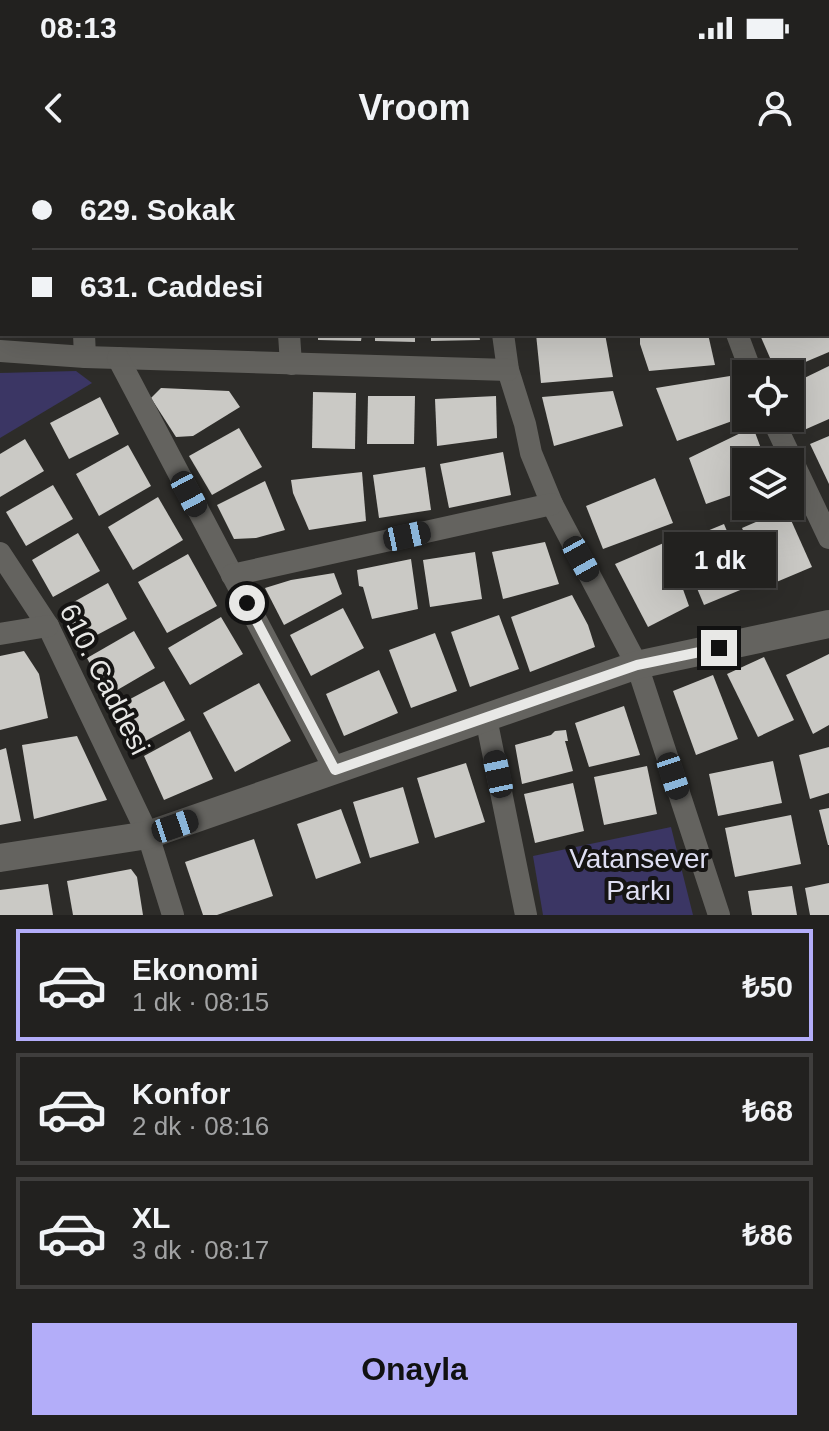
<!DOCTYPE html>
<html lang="tr">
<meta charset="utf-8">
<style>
:root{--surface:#22211f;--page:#2e2e2c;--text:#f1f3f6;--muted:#a2a3a4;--line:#3f3e3d;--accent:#b3adf9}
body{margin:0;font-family:Helvetica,sans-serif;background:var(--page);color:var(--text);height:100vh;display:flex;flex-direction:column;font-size:30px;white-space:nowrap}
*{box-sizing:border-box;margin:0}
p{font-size:26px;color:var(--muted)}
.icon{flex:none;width:44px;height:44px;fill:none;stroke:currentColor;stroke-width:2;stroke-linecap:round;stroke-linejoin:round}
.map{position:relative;height:755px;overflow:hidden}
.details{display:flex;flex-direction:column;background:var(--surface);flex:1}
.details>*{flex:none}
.hud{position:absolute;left:0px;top:0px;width:830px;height:176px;box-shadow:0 8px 32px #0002,0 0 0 2px var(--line);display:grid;align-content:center;height:176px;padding:0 32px;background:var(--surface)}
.tools{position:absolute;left:732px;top:200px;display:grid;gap:16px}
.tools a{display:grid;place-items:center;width:72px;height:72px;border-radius:0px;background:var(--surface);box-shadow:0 8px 32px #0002,0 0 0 2px var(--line);font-size:40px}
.end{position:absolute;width:36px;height:36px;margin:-18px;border:10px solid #e8e8e6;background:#111;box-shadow:0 0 0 4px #111}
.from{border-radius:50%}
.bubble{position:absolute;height:56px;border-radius:0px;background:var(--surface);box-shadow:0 8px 32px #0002,0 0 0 2px var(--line);font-size:26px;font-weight:600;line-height:56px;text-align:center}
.car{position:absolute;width:24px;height:48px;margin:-24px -12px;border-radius:10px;box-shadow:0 0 6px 2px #0007;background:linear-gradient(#222 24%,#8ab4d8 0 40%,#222 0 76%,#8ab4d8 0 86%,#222 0)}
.hud b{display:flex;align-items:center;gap:28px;height:76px;font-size:30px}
.hud b+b{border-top:2px solid var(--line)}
.hud i{width:20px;height:20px;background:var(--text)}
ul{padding:14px 0 0;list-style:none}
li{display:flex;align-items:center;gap:24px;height:112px;margin:0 16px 12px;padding:0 16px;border:4px solid var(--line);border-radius:0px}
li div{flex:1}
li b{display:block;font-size:30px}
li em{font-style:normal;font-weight:600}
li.selected{border-color:var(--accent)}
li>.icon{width:72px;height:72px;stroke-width:1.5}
.action{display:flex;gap:16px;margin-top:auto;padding:16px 32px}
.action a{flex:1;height:92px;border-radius:0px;background:var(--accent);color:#111;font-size:32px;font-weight:600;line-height:92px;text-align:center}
.status{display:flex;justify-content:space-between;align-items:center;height:56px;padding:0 40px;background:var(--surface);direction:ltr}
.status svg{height:22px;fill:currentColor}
header{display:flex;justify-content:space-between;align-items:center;height:104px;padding:0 32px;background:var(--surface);font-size:36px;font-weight:600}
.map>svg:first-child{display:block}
.built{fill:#37342b}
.green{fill:#3b3664}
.building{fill:#cac9c5}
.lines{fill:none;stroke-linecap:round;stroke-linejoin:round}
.minor{stroke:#64635f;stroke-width:22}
.tertiary{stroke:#64635f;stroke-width:28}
.route{stroke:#e8e8e6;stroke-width:10}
.labels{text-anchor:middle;stroke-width:8;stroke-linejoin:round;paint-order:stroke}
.street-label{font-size:28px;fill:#e8e8e6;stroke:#151413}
.park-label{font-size:28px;fill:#dedef2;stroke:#151413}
</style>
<div class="status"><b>08:13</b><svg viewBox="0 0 49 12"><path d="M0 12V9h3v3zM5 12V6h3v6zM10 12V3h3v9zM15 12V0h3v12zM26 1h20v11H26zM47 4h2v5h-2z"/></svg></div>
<header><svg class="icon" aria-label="back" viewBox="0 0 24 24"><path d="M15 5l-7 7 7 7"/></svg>Vroom<svg class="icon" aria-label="person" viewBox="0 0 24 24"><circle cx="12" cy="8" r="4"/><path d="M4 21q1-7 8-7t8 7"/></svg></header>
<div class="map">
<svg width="829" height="755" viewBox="0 0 829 755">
<rect width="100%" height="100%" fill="#2d2c29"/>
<polygon class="built" points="497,0 696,0 497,2"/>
<g class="green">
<polygon points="76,211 92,223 0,278 0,213"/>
<polygon points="671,667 693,755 543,755 533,696"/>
</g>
<g class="building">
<polygon points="228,174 278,174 278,178 228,177"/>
<polygon points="318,174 362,174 361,181 318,180"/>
<polygon points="375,174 415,174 415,182 375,181"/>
<polygon points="431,174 479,174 480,180 431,181"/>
<polygon points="536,174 605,174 613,217 541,223"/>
<polygon points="640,174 708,174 715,205 649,211 640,184"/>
<polygon points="762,174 829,174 829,192 777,214 760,175"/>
<polygon points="829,206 829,259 804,270 790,240 790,225"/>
<polygon points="730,216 746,256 677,281 656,228"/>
<polygon points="161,228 229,231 240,247 193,276 176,277 151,238"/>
<polygon points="613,231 623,266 554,286 542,237"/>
<polygon points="313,232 356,233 355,289 312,288"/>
<polygon points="368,236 415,236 414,284 367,284"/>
<polygon points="496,236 497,278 437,286 435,239"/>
<polygon points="100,237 119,274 69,299 50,263"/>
<polygon points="753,267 766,302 746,302 746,330 706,344 689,298"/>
<polygon points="239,268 262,307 212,335 189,296"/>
<polygon points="829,276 829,324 810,284"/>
<polygon points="25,279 44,311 0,337 0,294"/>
<polygon points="128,285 151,326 99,356 76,314"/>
<polygon points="503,292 511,335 449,348 440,304"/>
<polygon points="425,307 431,350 379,358 373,315"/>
<polygon points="362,312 366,361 309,370 293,333 291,320"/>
<polygon points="655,318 673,363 603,389 586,346"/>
<polygon points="265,321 285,370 256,378 234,379 217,345"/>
<polygon points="53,325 73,359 26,386 6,352"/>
<polygon points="158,337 183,380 133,410 108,367"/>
<polygon points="786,349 812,407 767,426 742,368"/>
<polygon points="724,364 750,426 704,445 678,383"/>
<polygon points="78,373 100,411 53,437 32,400"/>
<polygon points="545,382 559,424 503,439 492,392"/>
<polygon points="666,382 689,446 648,467 615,404"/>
<polygon points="475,392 482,439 430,447 423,400"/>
<polygon points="188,394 217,446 167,473 138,422"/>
<polygon points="411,399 418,449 372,459 363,427 359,426 357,410"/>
<polygon points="334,413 342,434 284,465 265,428 291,420"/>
<polygon points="108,423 127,459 80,484 61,449"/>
<polygon points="572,435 588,465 595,487 530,512 511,457"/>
<polygon points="343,448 364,488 311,516 290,475"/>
<polygon points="499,455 519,509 470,527 451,472"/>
<polygon points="221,457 243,494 190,525 168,488"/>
<polygon points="134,471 155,508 107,536 87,498"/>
<polygon points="435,473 457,531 411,548 389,490"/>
<polygon points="24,491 39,514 48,558 0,570 0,496"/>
<polygon points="829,494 829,565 813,574 786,515"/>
<polygon points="764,497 794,560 758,577 727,514"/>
<polygon points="379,510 398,553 344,576 326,534"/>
<polygon points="713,515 738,579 696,595 673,531"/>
<polygon points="164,521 185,560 138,585 117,546"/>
<polygon points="259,523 291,581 235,612 203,553"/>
<polygon points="624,546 640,595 589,607 575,563"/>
<polygon points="566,570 568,581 565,581 573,611 522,624 515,585 551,575 555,571"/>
<polygon points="190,571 213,619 164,640 144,596"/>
<polygon points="77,576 107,640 34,659 22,585"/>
<polygon points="829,587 829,633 810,639 799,595"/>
<polygon points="6,588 21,661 0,665 0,590"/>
<polygon points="773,601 782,643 718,656 709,614"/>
<polygon points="466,603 485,662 435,678 417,618"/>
<polygon points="647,606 657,654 604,665 594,617"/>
<polygon points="573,623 584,671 535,683 524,634"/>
<polygon points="403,627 419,683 370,698 353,642"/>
<polygon points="829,648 829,685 828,685 819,650"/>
<polygon points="341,649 361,703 316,719 297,664"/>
<polygon points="791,655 801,704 735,717 725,668"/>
<polygon points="254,679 273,736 217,755 203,755 185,702"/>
<polygon points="131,709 137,717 143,755 73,755 67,721"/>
<polygon points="829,723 829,755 810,755 805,728"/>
<polygon points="48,724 53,755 0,755 0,730"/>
<polygon points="792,726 797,755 752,755 748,731"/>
</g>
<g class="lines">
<g class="minor">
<polyline points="74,0 74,2"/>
<polyline points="279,0 279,2"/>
<polyline points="481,0 481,2"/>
<polyline points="719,2 719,0"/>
<polyline points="84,174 85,197"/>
<polyline points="289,174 291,204"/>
<polyline points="503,174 508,210 525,264 531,293 552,344 637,505 719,755"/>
<polyline points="737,174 752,214"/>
<polyline points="0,191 85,197 508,210"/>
<polyline points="118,198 335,610"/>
<polyline points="772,258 829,378"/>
<polyline points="0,393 48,466 148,675 173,755"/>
<polyline points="232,415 552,344"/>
<polyline points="0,474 48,466"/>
<polyline points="486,558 526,755"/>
</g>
<polyline class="tertiary" points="0,698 148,675 637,505 829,464"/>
</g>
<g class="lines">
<polyline class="route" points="247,443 335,610 637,505 719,488"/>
</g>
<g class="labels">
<g class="street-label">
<text transform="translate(105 519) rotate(63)" y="10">610. Caddesi</text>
</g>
<g class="park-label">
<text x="639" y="708">Vatansever<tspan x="639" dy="32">Parkı</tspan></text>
</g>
</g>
</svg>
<div class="tools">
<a><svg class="icon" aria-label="locate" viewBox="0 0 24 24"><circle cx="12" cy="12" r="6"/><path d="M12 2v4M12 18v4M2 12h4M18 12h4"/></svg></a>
<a><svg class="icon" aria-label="layers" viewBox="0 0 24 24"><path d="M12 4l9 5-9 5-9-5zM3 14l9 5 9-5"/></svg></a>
</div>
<i class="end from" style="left:247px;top:443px"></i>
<i class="end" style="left:719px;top:488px"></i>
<div class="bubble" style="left:664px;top:372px;width:112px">1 dk</div>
<i class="car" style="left:189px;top:334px;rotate:152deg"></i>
<i class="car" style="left:407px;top:376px;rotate:78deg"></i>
<i class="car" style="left:581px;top:399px;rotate:151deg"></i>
<i class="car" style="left:498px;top:614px;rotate:348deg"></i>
<i class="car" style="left:673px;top:616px;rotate:162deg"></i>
<i class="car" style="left:175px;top:666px;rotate:71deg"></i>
<div class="hud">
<b><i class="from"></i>629. Sokak</b>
<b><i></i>631. Caddesi</b>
</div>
</div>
<section class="details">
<ul>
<li class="selected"><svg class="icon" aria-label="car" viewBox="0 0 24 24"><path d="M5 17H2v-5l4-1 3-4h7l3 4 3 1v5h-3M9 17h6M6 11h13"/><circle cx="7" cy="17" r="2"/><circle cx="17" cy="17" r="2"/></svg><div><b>Ekonomi</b><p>1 dk · 08:15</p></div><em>₺50</em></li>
<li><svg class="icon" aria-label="car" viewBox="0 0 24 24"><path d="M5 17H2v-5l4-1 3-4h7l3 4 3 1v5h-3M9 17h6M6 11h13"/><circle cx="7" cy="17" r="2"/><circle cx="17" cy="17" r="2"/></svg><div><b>Konfor</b><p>2 dk · 08:16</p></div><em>₺68</em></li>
<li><svg class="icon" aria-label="car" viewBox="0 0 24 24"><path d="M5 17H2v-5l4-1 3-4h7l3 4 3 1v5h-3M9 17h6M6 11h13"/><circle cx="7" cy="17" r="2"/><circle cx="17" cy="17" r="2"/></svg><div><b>XL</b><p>3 dk · 08:17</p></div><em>₺86</em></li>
</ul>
<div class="action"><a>Onayla</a></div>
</section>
